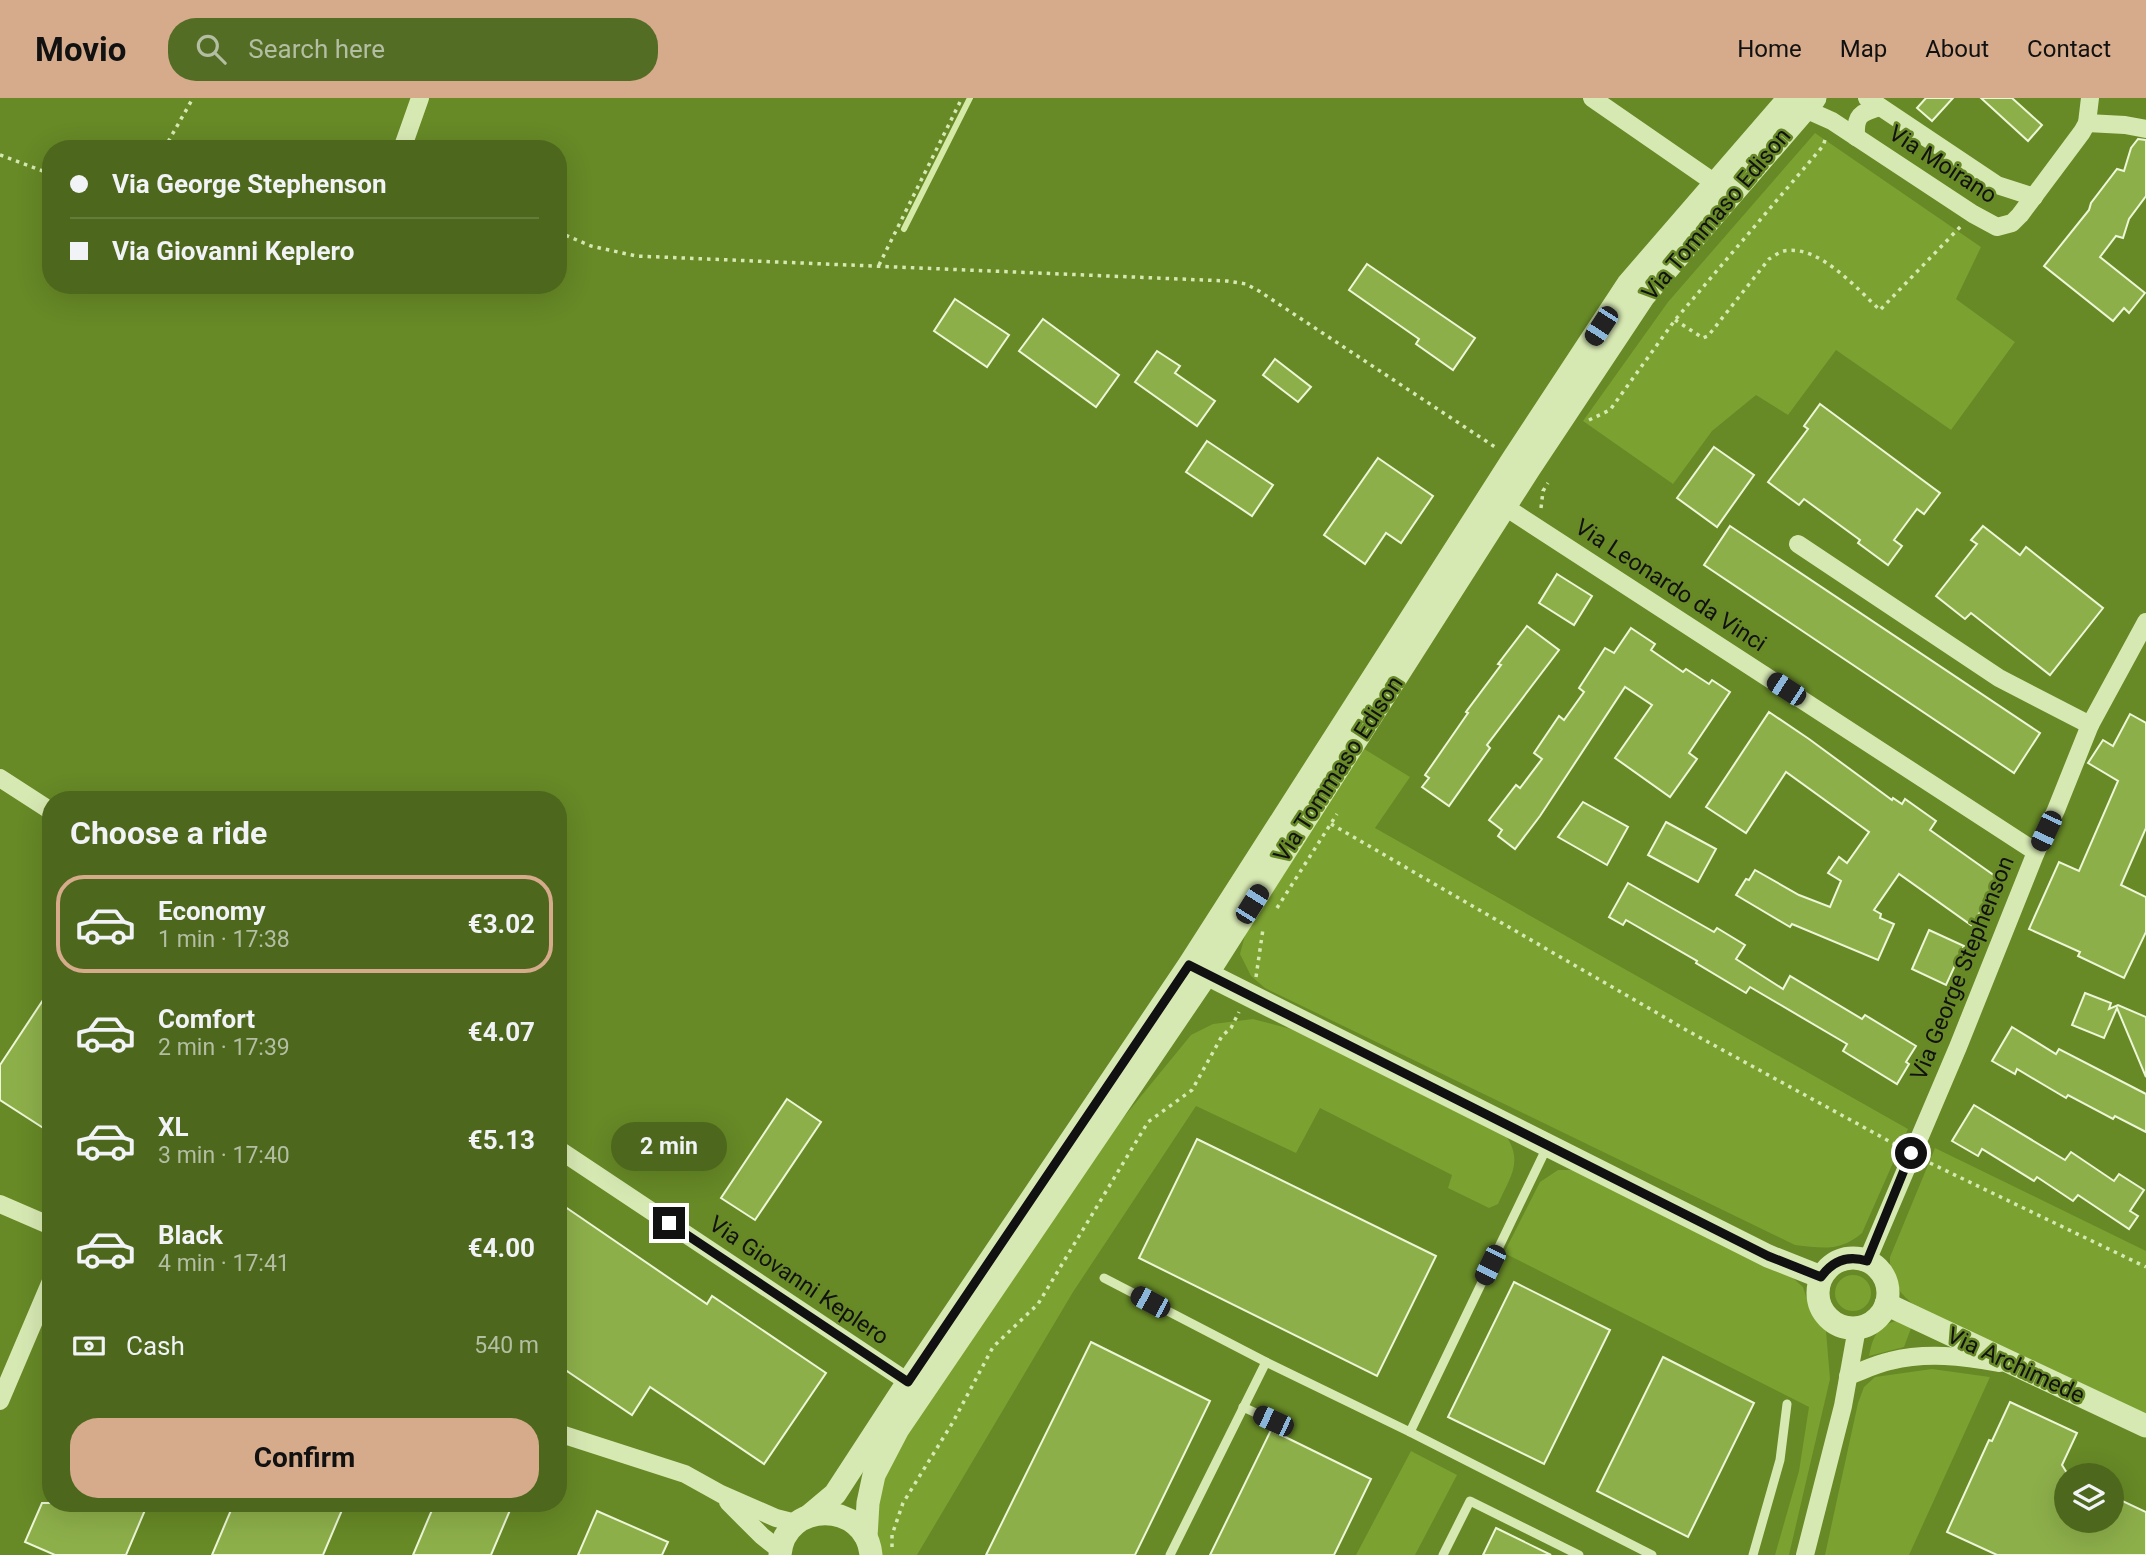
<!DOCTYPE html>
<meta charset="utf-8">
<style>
:root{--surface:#4d671c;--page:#546d25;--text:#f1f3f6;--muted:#b3bea3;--line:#647b3b;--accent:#d6ab8b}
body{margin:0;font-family:Roboto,sans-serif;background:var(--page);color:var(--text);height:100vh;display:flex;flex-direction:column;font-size:26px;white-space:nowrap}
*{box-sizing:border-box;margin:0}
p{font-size:23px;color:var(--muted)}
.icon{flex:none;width:38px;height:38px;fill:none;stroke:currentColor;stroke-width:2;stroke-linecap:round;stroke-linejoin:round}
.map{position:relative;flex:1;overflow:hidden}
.side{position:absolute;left:42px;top:693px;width:525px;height:721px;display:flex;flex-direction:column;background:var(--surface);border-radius:28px;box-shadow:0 7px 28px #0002}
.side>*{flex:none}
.banner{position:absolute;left:42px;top:42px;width:525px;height:154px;border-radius:28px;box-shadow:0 7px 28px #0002;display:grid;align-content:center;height:154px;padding:0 28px;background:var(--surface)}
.controls{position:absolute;left:2054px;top:1365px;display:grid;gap:14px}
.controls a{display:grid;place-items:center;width:70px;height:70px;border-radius:50%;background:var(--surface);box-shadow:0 7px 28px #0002;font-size:35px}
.end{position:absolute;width:32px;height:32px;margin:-16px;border:9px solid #111;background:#fff;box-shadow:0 0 0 4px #fff}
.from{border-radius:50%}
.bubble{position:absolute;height:49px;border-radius:24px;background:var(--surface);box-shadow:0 7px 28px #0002;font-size:23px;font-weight:700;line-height:49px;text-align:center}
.car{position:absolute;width:21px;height:42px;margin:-21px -10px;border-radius:9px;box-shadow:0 0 5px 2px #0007;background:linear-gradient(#222 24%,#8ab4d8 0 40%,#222 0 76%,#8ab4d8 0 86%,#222 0)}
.banner b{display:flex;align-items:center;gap:24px;height:66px;font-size:26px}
.banner b+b{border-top:2px solid var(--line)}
.banner i{width:18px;height:18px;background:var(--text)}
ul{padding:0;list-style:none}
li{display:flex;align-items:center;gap:21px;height:98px;margin:0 14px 10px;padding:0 14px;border:4px solid transparent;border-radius:28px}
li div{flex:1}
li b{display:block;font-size:26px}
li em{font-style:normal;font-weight:700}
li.selected{border-color:var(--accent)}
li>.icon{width:63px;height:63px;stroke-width:1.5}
h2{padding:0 28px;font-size:32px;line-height:84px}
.pay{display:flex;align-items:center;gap:18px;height:77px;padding:0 28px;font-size:26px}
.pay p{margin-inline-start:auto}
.button{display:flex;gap:14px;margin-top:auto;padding:14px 28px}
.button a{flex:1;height:80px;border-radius:28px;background:var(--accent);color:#111;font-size:28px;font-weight:700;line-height:80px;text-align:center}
header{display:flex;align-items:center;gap:42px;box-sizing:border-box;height:98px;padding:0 35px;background:var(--accent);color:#111}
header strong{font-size:33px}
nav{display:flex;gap:38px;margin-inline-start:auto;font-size:24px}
.search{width:490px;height:63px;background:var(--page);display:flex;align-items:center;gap:18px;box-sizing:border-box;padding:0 24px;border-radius:28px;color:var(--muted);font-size:26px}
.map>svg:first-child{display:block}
.green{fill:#7ba130}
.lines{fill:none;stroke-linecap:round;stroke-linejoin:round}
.stream{stroke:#d5eaa7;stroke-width:6}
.building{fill:#8daf4a;stroke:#edf7d7;stroke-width:2}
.path{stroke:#d7e9b3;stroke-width:3.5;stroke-dasharray:3.5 5;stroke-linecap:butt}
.service{stroke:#d7e9b3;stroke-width:9}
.minor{stroke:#d7e9b3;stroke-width:18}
.tertiary{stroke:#d7e9b3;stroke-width:23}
.route{stroke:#111;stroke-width:9}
.labels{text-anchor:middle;stroke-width:5;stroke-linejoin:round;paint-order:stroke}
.street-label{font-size:23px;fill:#111;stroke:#678926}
</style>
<header>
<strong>Movio</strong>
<div class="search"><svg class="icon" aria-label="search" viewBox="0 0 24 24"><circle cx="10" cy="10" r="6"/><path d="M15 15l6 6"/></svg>Search here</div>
<nav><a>Home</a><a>Map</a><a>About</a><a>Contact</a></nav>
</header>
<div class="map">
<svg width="2146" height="1457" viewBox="0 0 2146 1457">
<rect width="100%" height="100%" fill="#678926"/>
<g class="green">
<polygon points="1815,35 1981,149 1956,201 2015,244 1951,332 1836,252 1788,317 1756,297 1712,333 1673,386 1583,323 1668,204"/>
<path d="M1361,649L1410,679L1375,730L1908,1031L1862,1135C1840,1154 1822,1150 1795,1147L1265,890L1251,878L1240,856L1247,830Z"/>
<path d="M1253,921L1291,931L1506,1038C1524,1064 1509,1081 1498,1106L1489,1110L1448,1090L1452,1077L1320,1010L1296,1055L1196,1008L1073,1194L917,1457H880L875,1411L886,1374L902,1339L1106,1041L1191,937L1213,926Z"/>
<path d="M1935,1050L2146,1153V1322L1922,1213C1902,1199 1889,1185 1890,1159Z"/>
<polygon points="1558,1072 1576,1072 1793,1180 1803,1189 1809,1208 1826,1233 1830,1281 1789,1457 1775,1457 1799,1373 1809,1309 1504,1155 1540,1084"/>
<circle cx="1853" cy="1195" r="18"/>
<path d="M1901,1222L1913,1225L1904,1249L1869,1258C1873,1237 1878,1226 1901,1222Z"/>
<polygon points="1932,1271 1990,1279 1909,1457 1825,1457 1858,1305 1864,1289 1875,1279"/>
<polygon points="1411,1353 1457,1377 1415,1457 1356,1457"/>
</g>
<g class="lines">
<polyline class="stream" points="904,131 970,0"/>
</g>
<g class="building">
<polygon points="1926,0 1953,0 1932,23 1917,10"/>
<polygon points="1981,0 2012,0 2042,27 2028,43"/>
<polygon points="2138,41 2146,42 2146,98 2129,121 2123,140 2116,138 2100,159 2145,195 2129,215 2124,210 2113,223 2044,168 2089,112 2091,105 2117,71 2124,73 2131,50"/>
<polygon points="1367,166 1475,240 1453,272 1416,246 1419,241 1349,192"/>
<polygon points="955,201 1009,237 987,269 934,233"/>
<polygon points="1043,221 1119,277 1096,309 1019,253"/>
<polygon points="1157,253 1180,268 1175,275 1215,303 1197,328 1135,284"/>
<polygon points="1275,261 1311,289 1298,304 1263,277"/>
<polygon points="1820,306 1940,395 1924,416 1917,411 1894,442 1902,448 1888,467 1858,445 1860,442 1804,401 1799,407 1768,384 1808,331 1804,328"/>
<polygon points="1207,343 1273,387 1252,418 1186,374"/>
<polygon points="1714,349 1754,377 1717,429 1677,400"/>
<polygon points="1378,360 1433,398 1401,445 1386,435 1365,466 1324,437"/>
<polygon points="1730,428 2040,635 2014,675 1704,467"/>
<polygon points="1983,428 2020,457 2026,449 2103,510 2050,577 1971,515 1965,521 1936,498 1977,446 1971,442"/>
<polygon points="1557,476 1592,498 1574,527 1539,505"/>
<polygon points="1527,528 1559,552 1487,647 1490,650 1449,708 1422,689 1429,680 1425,677 1468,615 1466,614 1501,567 1498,566"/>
<polygon points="1631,530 1655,546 1651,552 1683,574 1686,571 1709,586 1712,582 1730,594 1689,655 1697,661 1670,699 1615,660 1652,607 1625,589 1540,718 1515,751 1498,738 1502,732 1489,722 1516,687 1520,690 1542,661 1534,655 1559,618 1564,622 1584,594 1579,590 1605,550 1614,555"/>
<polygon points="1769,614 1809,641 1892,702 1893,700 1902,706 1905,701 1936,723 1930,732 2002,783 1971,827 1899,776 1874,812 1881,816 1880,820 1894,826 1878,862 1792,826 1790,829 1736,797 1746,781 1749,782 1755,772 1799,797 1830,809 1841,783 1828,775 1839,759 1847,765 1869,734 1786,674 1746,735 1706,709"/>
<polygon points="2130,616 2146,625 2146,730 2121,787 2146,799 2146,834 2124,880 2078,858 2080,854 2029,831 2059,764 2079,773 2118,683 2088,665 2103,642 2113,648"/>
<polygon points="1583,704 1628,729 1607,767 1558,739"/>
<polygon points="1666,724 1716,751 1698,784 1648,757"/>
<polygon points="1628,785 1714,834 1717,830 1745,847 1736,861 1783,891 1790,878 1862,921 1865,917 1916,948 1906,964 1909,966 1897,986 1843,953 1847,946 1750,889 1746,895 1696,865 1697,863 1626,822 1623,827 1609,819"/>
<polygon points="1929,832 1964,848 1946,887 1912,871"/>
<polygon points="51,890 51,1035 0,1002 0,967"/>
<polygon points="2085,895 2111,905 2109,911 2118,907 2146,919 2146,979 2117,910 2104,940 2072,927"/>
<polygon points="2012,929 2056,956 2059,951 2146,996 2146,1034 2115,1018 2113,1021 2068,997 2066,1000 2017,971 2015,976 1992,963"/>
<polygon points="787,1001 821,1024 755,1122 721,1100"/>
<polygon points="1974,1007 2065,1062 2071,1054 2114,1083 2119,1076 2144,1092 2130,1113 2138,1118 2129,1131 2078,1097 2073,1103 2037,1079 2034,1083 1982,1051 1978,1058 1952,1043"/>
<polygon points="1197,1041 1436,1158 1377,1278 1139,1160"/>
<polygon points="558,1104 707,1206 712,1198 826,1275 764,1366 650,1289 632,1317 558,1267"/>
<polygon points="1514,1184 1610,1232 1544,1366 1448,1319"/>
<polygon points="1091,1244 1210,1303 1135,1457 986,1457"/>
<polygon points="1663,1259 1754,1305 1688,1439 1597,1393"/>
<polygon points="2010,1304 2077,1335 2062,1367 2067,1375 2067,1423 2112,1423 2112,1398 2146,1414 2146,1457 1997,1457 1947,1434 1989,1342 1992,1343"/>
<polygon points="1271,1332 1371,1381 1334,1457 1210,1457"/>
<polygon points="42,1405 148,1405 126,1457 55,1457 25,1444"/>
<polygon points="234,1405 345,1405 323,1457 212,1457"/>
<polygon points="435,1405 513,1405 491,1457 413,1457"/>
<polygon points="597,1413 668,1444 662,1457 578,1457"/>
<polygon points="1496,1430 1551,1457 1483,1457"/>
</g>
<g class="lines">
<g class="path">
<polyline points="164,51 193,0"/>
<polyline points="0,57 51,76"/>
<polyline points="558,134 591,148 636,158 1227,183 1246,186 1259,193 1495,349"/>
<polyline points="879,167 962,0"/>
<path d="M1675,222L1703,240L1708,238L1769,161C1773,159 1779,154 1784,153C1819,146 1857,191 1880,212L1961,128"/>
<polyline points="1589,322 1610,312 1675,222 1823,48 1825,42"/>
<polyline points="1541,410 1543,393 1548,385"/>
<polyline points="1331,726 1688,933 1898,1048"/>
<polyline points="1277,810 1337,716"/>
<polyline points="1256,879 1263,831"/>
<polyline points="1930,1065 2146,1169"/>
<polyline points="892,1449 892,1437 903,1405 953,1324 993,1249 1038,1206 1148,1024 1192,992 1222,938 1231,930 1239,914"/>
</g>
<g class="service">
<polyline points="1104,1180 1266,1264"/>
<polyline points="1243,1309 1273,1323"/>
<polyline points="1410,1334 1652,1457"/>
<polyline points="1170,1457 1266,1264 1410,1334 1547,1049"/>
<polyline points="1443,1457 1470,1403 1579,1457"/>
<polyline points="1753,1457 1780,1362 1787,1306"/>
</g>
<g class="minor">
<polyline points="1592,0 1725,92"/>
<polyline points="1867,0 1997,87 2034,99"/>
<polyline points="1805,11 1832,23 1973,116 1997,129 2012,125 2020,117 2082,34 2087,25 2090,0"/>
<polyline points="2087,25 2125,27 2146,31"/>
<path d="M1856,39C1855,17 1860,15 1880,9"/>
<polyline points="402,51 420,0"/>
<polyline points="1496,403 2036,754"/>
<polyline points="1798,446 1999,580 2090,627"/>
<polyline points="0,680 51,713"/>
<polyline points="558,1051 908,1284"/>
<polyline points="0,1106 51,1128"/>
<polyline points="1867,1163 1958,949 2036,754 2056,712 2090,627 2146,524"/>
<path d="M1848,1278C1862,1273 1876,1266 1890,1263C1926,1254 1963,1258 1999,1265"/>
<polyline points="0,1303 51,1183"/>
<polyline points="558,1335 685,1376 721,1396 776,1420 796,1425"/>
<polyline points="728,1404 762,1438 780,1452"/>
<polyline points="1805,1457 1843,1308 1857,1230"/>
</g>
<g class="tertiary">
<polyline points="1193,869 1768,1158 1821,1179"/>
<circle cx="1853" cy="1195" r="35"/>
<polyline points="1886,1206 2146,1328"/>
<polyline points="810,1417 835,1396 908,1284 1189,867 1513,361 1628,186 1789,0"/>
<polyline points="866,1439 868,1405 874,1377 898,1331 1207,876 1529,371 1644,198 1815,0"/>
<path d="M780,1457C784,1402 866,1402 871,1457"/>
</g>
</g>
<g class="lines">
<path class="route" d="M669,1125L908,1284L1189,867L1768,1158L1821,1179C1833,1162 1848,1157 1867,1163L1911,1055"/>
</g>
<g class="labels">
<g class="street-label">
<text transform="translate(1943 66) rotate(33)" y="8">Via Moirano</text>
<text transform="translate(1716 116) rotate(-50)" y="8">Via Tommaso Edison</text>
<text transform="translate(1671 487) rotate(33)" y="8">Via Leonardo da Vinci</text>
<text transform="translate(1338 671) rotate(-57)" y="8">Via Tommaso Edison</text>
<text transform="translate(1962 870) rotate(-68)" y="8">Via George Stephenson</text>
<text transform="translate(799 1182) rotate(34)" y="8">Via Giovanni Keplero</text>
<text transform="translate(2016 1267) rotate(25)" y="8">Via Archimede</text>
</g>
</g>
</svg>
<div class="controls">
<a><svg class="icon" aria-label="layers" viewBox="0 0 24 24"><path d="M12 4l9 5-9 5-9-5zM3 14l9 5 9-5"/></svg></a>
</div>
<i class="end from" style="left:1911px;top:1055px"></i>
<i class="end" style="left:669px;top:1125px"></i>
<div class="bubble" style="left:611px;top:1024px;width:116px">2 min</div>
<i class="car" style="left:1601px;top:228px;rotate:213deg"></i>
<i class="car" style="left:1786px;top:591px;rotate:303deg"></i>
<i class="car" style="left:2046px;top:733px;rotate:205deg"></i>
<i class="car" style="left:1252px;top:806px;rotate:32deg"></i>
<i class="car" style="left:1490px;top:1167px;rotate:206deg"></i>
<i class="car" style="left:1150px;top:1204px;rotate:298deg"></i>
<i class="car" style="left:1273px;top:1323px;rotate:295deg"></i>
<div class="banner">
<b><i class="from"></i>Via George Stephenson</b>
<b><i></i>Via Giovanni Keplero</b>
</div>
<section class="side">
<h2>Choose a ride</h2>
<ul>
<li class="selected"><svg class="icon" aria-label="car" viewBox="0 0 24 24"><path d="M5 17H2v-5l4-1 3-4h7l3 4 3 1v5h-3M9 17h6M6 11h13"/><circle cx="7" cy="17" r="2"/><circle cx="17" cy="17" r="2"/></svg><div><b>Economy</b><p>1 min · 17:38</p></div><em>€3.02</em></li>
<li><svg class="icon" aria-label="car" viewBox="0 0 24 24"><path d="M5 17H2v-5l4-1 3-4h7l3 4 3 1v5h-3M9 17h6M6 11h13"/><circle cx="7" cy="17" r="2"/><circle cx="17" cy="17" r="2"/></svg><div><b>Comfort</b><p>2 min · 17:39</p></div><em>€4.07</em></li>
<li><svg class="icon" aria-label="car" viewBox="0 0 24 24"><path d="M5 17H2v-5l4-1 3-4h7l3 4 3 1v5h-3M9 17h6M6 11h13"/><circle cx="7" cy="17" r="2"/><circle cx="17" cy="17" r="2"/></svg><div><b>XL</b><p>3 min · 17:40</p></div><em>€5.13</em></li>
<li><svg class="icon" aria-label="car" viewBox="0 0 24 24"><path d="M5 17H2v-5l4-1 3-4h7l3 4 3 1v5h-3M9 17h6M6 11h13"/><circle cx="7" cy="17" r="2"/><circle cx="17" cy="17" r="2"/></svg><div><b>Black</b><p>4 min · 17:41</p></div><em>€4.00</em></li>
</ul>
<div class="pay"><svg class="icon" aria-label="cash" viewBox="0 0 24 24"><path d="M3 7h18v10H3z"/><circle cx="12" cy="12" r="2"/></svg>Cash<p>540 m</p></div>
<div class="button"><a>Confirm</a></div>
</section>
</div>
